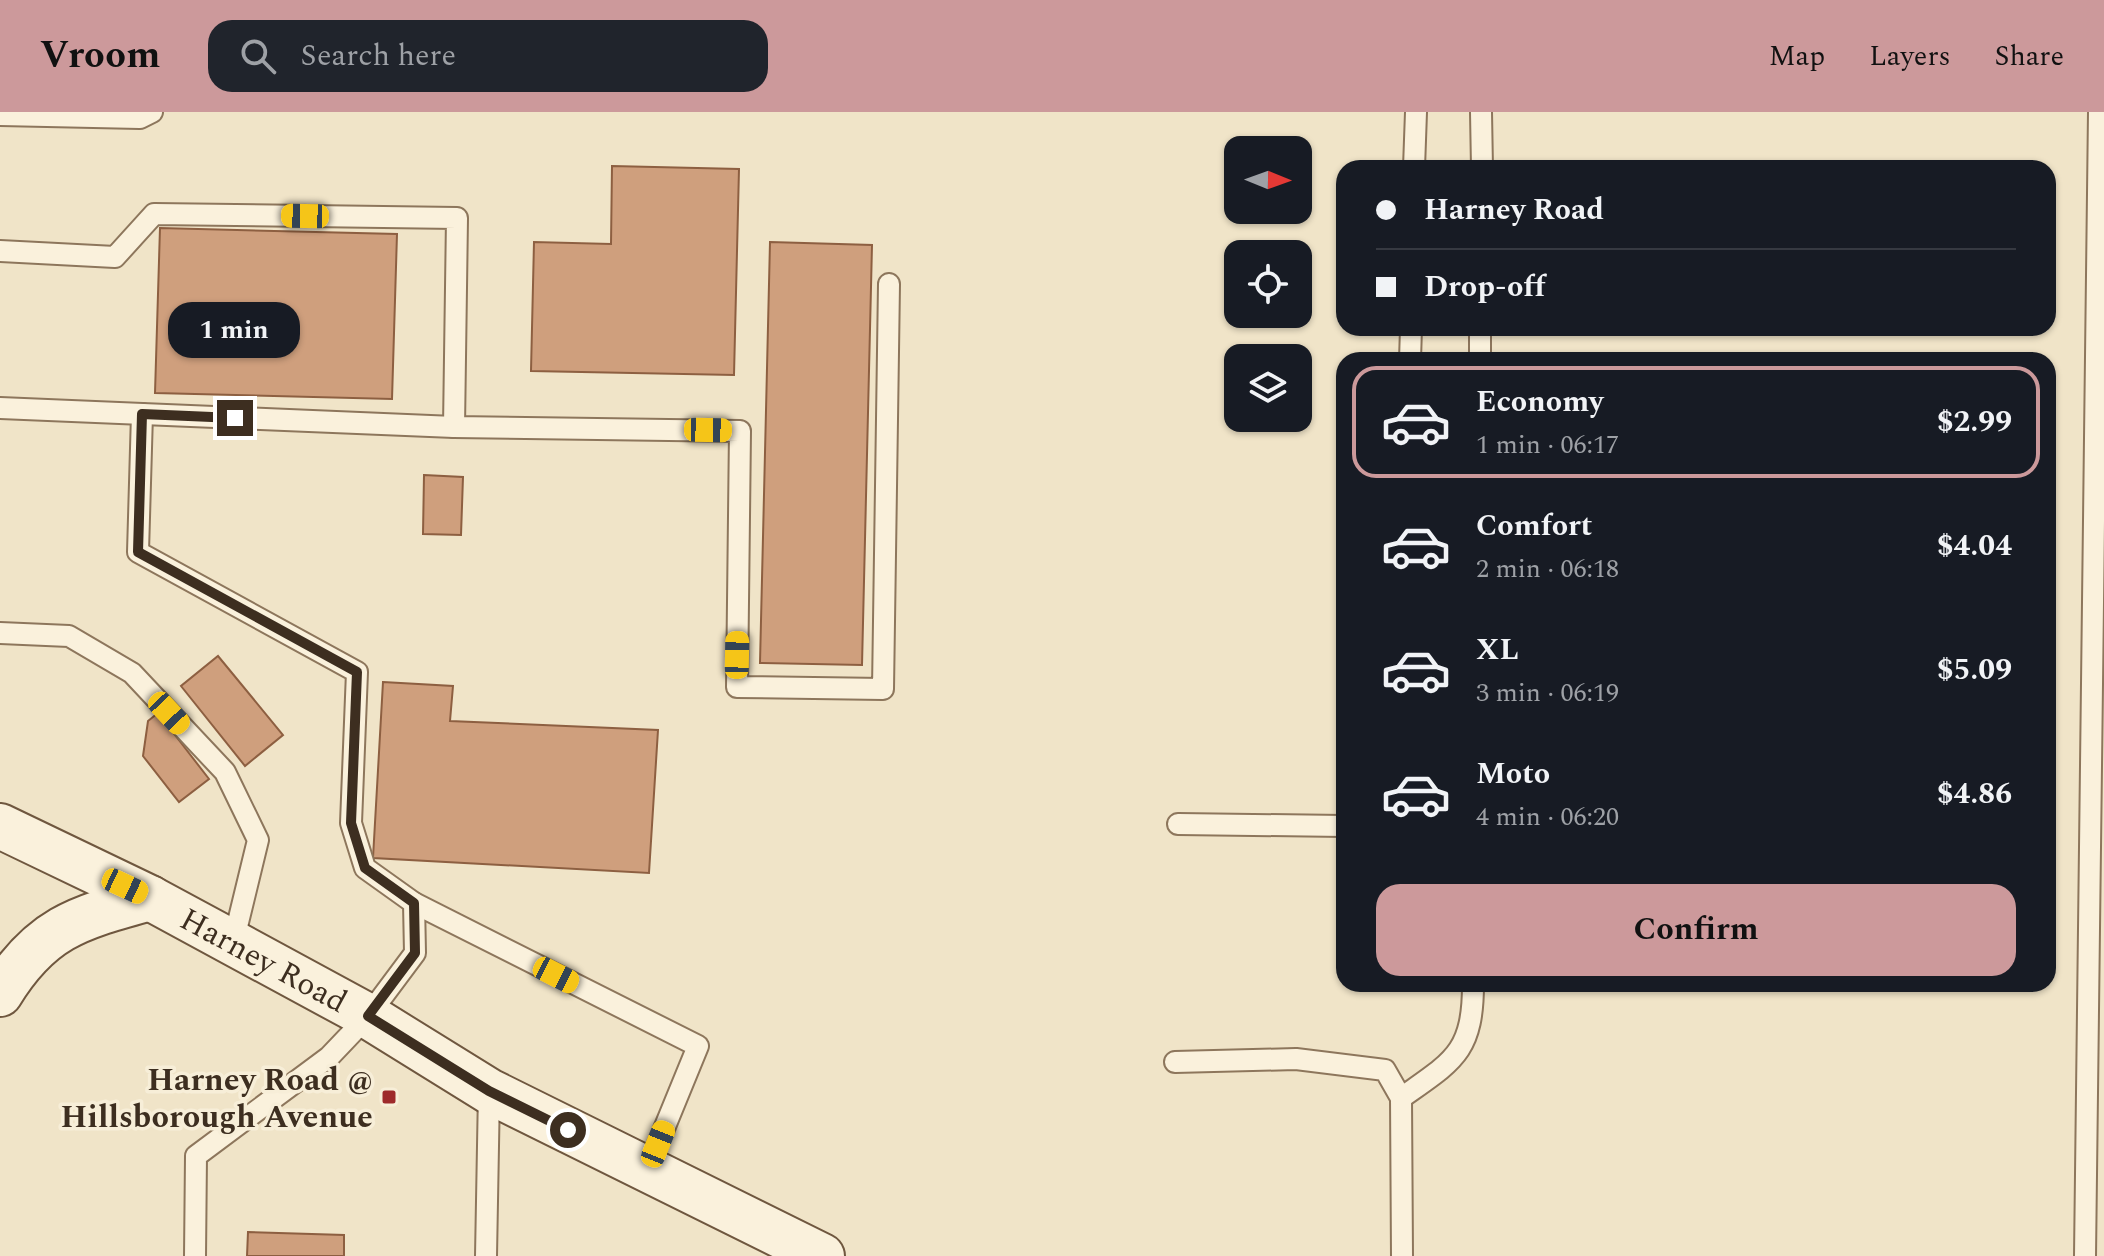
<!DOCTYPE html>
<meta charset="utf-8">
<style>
:root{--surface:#171b24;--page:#20242c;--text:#f1f3f6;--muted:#9ea1a6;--line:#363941;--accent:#cc999b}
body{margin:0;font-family:Spectral,serif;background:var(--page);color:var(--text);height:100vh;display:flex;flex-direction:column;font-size:30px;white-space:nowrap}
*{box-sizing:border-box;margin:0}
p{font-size:26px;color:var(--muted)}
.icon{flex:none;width:44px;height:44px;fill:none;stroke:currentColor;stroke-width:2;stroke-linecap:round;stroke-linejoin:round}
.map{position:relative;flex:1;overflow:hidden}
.side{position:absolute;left:1336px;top:240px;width:720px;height:640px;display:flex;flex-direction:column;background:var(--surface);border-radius:24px;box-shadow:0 2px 6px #0004}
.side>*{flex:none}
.top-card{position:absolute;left:1336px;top:48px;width:720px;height:176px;border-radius:24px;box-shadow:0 2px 6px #0004;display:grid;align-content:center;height:176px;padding:0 40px;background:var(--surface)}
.needle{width:52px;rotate:91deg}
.controls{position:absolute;left:1224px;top:24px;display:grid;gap:16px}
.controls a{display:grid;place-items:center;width:88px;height:88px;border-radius:16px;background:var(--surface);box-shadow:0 2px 6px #0004;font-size:40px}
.end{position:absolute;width:36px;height:36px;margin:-18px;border:10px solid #3d2e20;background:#fff;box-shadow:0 0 0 4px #fff}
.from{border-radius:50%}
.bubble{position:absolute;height:56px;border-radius:24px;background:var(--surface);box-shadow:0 2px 6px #0004;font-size:26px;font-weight:700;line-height:56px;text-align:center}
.car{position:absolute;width:24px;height:48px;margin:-24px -12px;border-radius:10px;box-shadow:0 0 6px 2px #0007;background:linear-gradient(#f5c518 24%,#345 0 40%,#f5c518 0 76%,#345 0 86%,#f5c518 0)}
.top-card b{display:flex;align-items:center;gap:28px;height:76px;font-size:30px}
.top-card b+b{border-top:2px solid var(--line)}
.top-card i{width:20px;height:20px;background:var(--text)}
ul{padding:14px 0 0;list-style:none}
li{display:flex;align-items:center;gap:24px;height:112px;margin:0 16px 12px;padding:0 24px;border:4px solid transparent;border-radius:24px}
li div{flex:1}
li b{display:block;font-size:30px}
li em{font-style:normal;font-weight:700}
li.on{border-color:var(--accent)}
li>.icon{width:72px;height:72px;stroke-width:1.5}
.primary-button{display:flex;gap:16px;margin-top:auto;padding:16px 40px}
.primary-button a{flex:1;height:92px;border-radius:24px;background:var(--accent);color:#111;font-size:32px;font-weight:700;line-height:92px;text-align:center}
header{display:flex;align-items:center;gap:48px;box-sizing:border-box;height:112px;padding:0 40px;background:var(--accent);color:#111}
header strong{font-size:38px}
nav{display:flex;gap:44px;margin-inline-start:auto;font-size:28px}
.search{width:560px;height:72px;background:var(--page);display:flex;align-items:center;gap:20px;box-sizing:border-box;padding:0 28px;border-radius:24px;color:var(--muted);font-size:30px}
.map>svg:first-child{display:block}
.building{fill:#cf9f7d;stroke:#8d5f41;stroke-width:2}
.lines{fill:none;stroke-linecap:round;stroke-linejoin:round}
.lane-casing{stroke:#8d765c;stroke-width:24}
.secondary-casing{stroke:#6f573f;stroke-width:48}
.lane{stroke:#faf1dc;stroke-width:20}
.secondary{stroke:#faf1dc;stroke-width:44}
.route{stroke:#3d2e20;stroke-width:10}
.poi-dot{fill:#9e2a2b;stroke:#f7eed8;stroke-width:3}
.labels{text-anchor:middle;stroke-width:7;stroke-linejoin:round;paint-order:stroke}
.street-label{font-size:32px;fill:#3d2e20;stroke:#f7eed8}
.poi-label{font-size:32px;font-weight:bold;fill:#3d2e20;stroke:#f7eed8;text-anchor:end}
</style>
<header>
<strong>Vroom</strong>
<div class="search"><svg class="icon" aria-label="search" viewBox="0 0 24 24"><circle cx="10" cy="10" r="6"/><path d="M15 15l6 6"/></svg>Search here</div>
<nav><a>Map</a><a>Layers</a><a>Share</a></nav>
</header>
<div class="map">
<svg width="2104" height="1144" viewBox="0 0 2104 1144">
<rect width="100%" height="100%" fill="#f0e4c8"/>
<g class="building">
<polygon points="612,54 739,57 734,263 531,259 534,130 611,132"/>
<polygon points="160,116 397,122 392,287 155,281"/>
<polygon points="770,130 872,133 862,553 760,551"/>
<polygon points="424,363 463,365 461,423 423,422"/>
<polygon points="218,544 283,623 245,654 181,574"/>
<polygon points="383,570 453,574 450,609 658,618 649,761 373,746"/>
<polygon points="158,601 209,667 179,690 143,644 148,609"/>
<polygon points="248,1120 344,1123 344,1144 247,1144"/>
</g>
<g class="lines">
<g class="lane-casing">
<g id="lane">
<polyline points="1481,0 1482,56"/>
<polyline points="0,3 140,6 152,0"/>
<polyline points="1414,56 1416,0"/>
<polyline points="0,139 115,145 154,102 457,106 454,315"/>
<polyline points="1410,248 1411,216"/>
<polyline points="1480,248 1480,216"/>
<polyline points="0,296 454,315 740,319 737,575 883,577 889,172"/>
<polyline points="142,302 138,440 357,560 351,711 365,756 414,791 415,841 368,904 329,945 196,1044 195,1144"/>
<polyline points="0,521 69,524 132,561 225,660 258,728 233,831"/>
<polyline points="1178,712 1344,714"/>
<polyline points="414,791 698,934 648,1056"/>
<polyline points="1175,950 1296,947 1385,958 1401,986 1402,1144"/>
<path d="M1401,986C1453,949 1473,941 1473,872"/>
<polyline points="486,1144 489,979"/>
<polyline points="2085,1144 2099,0"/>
</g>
</g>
<g class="secondary-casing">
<g id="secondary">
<path id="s1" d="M0,714L150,786L368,904L489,979L822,1144"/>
<path d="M0,882C41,815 78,806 150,786"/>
</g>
</g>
<use href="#lane" class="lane"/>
<use href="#secondary" class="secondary"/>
</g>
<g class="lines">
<polyline class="route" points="235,306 142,302 138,440 357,560 351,711 365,756 414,791 415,841 368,904 489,979 568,1018"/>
</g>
<rect class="poi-dot" x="381" y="977" width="16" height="16" rx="4"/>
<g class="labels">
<g class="street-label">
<text dy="11" stroke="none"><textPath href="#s1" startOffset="296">Harney Road</textPath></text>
</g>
<g class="poi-label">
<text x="373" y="978">Harney Road @<tspan x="373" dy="37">Hillsborough Avenue</tspan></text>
</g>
</g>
</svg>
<div class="controls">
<a><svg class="needle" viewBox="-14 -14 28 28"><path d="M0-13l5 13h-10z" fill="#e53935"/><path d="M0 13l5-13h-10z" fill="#9ea1a6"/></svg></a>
<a><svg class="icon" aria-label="locate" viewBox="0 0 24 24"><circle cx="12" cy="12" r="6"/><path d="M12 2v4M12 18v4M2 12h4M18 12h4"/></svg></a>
<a><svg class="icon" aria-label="layers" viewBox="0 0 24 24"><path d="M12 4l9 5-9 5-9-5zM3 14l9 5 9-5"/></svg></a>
</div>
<i class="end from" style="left:568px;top:1018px"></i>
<i class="end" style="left:235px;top:306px"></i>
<div class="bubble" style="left:168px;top:190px;width:132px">1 min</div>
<i class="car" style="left:305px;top:104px;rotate:271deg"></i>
<i class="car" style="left:708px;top:318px;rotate:91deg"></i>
<i class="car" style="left:737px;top:543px;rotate:1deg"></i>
<i class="car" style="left:169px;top:601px;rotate:137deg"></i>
<i class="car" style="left:125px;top:774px;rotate:115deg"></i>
<i class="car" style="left:556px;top:863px;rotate:117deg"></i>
<i class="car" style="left:658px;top:1032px;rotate:22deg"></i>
<div class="top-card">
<b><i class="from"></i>Harney Road</b>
<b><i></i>Drop-off</b>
</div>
<section class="side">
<ul>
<li class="on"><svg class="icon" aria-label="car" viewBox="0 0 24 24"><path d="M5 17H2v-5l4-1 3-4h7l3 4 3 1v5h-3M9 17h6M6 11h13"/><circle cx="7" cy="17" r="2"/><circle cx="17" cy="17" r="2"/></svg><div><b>Economy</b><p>1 min · 06:17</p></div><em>$2.99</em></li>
<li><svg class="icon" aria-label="car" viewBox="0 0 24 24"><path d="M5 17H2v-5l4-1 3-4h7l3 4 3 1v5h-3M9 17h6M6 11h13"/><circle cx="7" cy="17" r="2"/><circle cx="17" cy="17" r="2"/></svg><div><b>Comfort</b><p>2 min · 06:18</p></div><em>$4.04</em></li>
<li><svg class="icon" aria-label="car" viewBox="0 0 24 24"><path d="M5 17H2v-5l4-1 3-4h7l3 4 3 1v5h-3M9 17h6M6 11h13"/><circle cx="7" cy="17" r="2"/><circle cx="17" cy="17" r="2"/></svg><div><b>XL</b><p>3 min · 06:19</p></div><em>$5.09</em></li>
<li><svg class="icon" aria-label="car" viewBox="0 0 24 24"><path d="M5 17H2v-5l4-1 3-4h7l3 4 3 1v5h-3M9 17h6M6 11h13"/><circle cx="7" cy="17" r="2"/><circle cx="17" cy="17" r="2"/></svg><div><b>Moto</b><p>4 min · 06:20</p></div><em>$4.86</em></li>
</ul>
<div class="primary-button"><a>Confirm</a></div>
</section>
</div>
